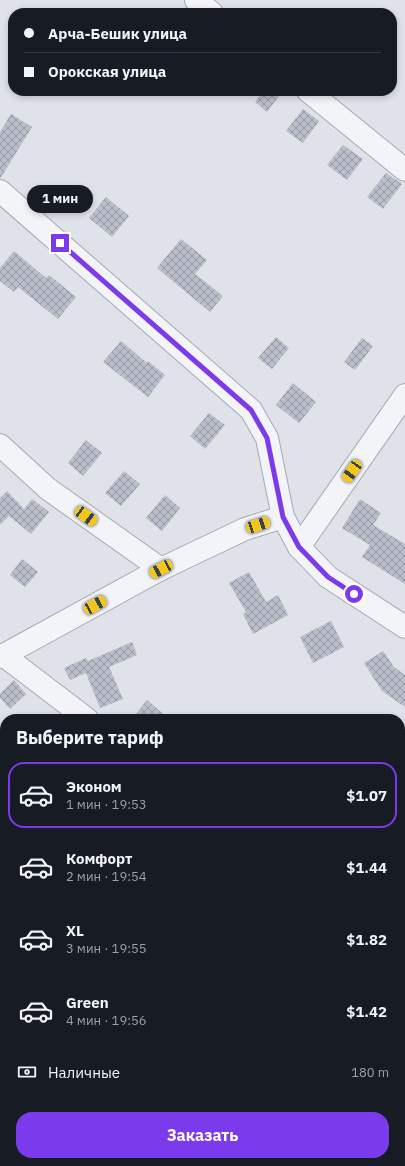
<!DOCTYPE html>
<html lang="ru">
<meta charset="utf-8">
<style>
:root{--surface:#171b24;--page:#242831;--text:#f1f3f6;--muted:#9ea1a6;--line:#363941;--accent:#7c3aed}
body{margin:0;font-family:"IBM Plex Sans",sans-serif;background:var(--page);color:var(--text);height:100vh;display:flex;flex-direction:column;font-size:15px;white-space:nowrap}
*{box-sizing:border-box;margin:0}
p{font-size:13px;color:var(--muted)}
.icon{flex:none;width:22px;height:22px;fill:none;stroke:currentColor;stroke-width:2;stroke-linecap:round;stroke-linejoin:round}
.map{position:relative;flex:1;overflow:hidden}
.drawer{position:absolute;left:0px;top:714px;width:405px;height:452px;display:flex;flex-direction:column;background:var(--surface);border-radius:16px 16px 0 0;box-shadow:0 2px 6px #0003}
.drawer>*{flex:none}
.hud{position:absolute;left:8px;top:8px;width:389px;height:88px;border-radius:16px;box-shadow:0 2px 6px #0003;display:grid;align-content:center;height:88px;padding:0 16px;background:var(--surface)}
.end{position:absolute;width:18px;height:18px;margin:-9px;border:5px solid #7c3aed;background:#fff;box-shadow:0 0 0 2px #fff}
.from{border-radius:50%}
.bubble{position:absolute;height:28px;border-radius:14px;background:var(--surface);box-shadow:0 2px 6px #0003;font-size:13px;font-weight:700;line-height:28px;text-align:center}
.car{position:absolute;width:12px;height:24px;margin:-12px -6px;border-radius:5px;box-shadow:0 0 3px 1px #0007;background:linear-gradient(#f5c518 24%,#345 0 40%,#f5c518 0 76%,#345 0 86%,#f5c518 0)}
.hud b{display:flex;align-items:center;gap:14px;height:38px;font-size:15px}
.hud b+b{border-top:1px solid var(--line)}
.hud i{width:10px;height:10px;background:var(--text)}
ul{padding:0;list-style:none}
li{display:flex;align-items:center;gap:12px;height:66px;margin:0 8px 6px;padding:0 8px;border:2px solid transparent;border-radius:16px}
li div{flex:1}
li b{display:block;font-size:15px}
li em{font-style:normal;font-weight:700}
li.active{border-color:var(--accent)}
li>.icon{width:36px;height:36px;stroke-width:1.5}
h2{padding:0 16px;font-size:18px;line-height:48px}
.pay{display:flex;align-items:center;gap:10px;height:44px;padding:0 16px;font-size:15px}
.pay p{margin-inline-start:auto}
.primary-button{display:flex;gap:8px;margin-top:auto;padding:8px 16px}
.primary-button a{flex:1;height:46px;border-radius:16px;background:var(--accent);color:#fff;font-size:16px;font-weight:700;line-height:46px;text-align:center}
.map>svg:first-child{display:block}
.building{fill:url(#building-cross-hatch)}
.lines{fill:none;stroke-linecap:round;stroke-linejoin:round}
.minor-casing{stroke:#a5a8b4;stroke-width:24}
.minor{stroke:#f3f4f8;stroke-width:22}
.route{stroke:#7c3aed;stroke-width:5}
</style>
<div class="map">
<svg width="405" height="1166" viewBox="0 0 405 1166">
<defs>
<pattern id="building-cross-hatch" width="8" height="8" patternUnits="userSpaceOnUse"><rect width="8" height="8" fill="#babdca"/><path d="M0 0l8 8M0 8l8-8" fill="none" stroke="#979aa6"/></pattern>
</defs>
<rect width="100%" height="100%" fill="#e0e2ea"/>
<g class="building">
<polygon points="263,91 283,91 267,112 255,102"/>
<polygon points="303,109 319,121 303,143 286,131"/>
<polygon points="11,114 32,127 0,179 0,132"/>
<polygon points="343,145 363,159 347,180 327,165"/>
<polygon points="386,173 402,184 383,209 367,197"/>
<polygon points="106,197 129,216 112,237 89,218"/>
<polygon points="181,239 207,260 195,274 223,296 210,312 157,268"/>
<polygon points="14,251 46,278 49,275 76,297 58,319 18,287 14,292 0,281 0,268"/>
<polygon points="276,337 289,348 272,369 258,358"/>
<polygon points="362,338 373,346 355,370 344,362"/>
<polygon points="121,341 147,363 148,361 165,375 148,397 103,362"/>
<polygon points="293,383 316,402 299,423 276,405"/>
<polygon points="209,413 225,425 205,449 190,436"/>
<polygon points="86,440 102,453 83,476 68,463"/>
<polygon points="124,471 140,484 121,506 105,493"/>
<polygon points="7,491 24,509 32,499 49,512 31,534 9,516 0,525 0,498"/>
<polygon points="165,495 180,508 162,531 146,518"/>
<polygon points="360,499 381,513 373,525 405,544 405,584 362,557 370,545 342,528"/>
<polygon points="22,559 38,572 25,587 10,575"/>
<polygon points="249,572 266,602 278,595 288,615 253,634 243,614 246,612 229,583"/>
<polygon points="331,621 344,647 313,663 300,637"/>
<polygon points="132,642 137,655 109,667 123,699 100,708 86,673 70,680 64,668 86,658 88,661"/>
<polygon points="383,651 394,667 405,675 405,707 382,691 364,663"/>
<polygon points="14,680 26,694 10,709 0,698 0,694"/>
<polygon points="147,700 169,719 132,719"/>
</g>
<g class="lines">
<g class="minor-casing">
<g id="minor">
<polyline points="196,0 212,13"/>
<polyline points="308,91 405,170"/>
<polyline points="0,191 251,410 267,438 283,517 299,547 328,577 405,627"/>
<polyline points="0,445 48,489 161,569"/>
<polyline points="299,547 405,395"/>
<polyline points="3,655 87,719"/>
<polyline points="0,657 161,569 245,529 283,517"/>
<polyline points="400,884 405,887"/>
<polyline points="400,1031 405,1021"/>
<polyline points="0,1122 5,1115"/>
<polyline points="326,1166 329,1161"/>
</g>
</g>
<use href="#minor" class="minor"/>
</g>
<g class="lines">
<polyline class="route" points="60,243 251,410 267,438 283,517 299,547 328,577 354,594"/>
</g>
</svg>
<i class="end from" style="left:354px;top:594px"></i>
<i class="end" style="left:60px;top:243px"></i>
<div class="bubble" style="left:27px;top:185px;width:66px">1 мин</div>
<i class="car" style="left:352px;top:471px;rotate:215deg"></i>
<i class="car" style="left:86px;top:516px;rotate:126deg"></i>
<i class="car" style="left:258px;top:525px;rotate:72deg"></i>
<i class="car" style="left:161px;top:569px;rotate:242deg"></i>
<i class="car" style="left:95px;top:605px;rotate:61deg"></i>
<div class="hud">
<b><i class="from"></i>Арча-Бешик улица</b>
<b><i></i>Орокская улица</b>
</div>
<section class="drawer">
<h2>Выберите тариф</h2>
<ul>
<li class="active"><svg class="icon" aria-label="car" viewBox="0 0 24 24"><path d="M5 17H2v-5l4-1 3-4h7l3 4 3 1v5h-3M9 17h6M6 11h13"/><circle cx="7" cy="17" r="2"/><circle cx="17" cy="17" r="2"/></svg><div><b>Эконом</b><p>1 мин · 19:53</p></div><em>$1.07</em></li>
<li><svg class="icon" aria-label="car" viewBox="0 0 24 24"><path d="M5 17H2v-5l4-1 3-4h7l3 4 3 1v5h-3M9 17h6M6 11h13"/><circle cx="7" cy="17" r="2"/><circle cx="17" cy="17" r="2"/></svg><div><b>Комфорт</b><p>2 мин · 19:54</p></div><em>$1.44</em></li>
<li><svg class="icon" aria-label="car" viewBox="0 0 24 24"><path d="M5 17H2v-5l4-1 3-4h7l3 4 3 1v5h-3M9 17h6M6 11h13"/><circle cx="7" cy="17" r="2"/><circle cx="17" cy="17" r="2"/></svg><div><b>XL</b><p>3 мин · 19:55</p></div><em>$1.82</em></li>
<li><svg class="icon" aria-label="car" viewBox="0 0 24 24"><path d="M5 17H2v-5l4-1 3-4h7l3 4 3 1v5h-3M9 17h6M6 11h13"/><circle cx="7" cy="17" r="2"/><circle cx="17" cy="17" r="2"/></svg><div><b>Green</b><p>4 мин · 19:56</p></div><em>$1.42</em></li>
</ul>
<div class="pay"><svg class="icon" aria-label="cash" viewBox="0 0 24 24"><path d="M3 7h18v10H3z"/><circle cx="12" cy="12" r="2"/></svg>Наличные<p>180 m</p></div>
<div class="primary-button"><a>Заказать</a></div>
</section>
</div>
